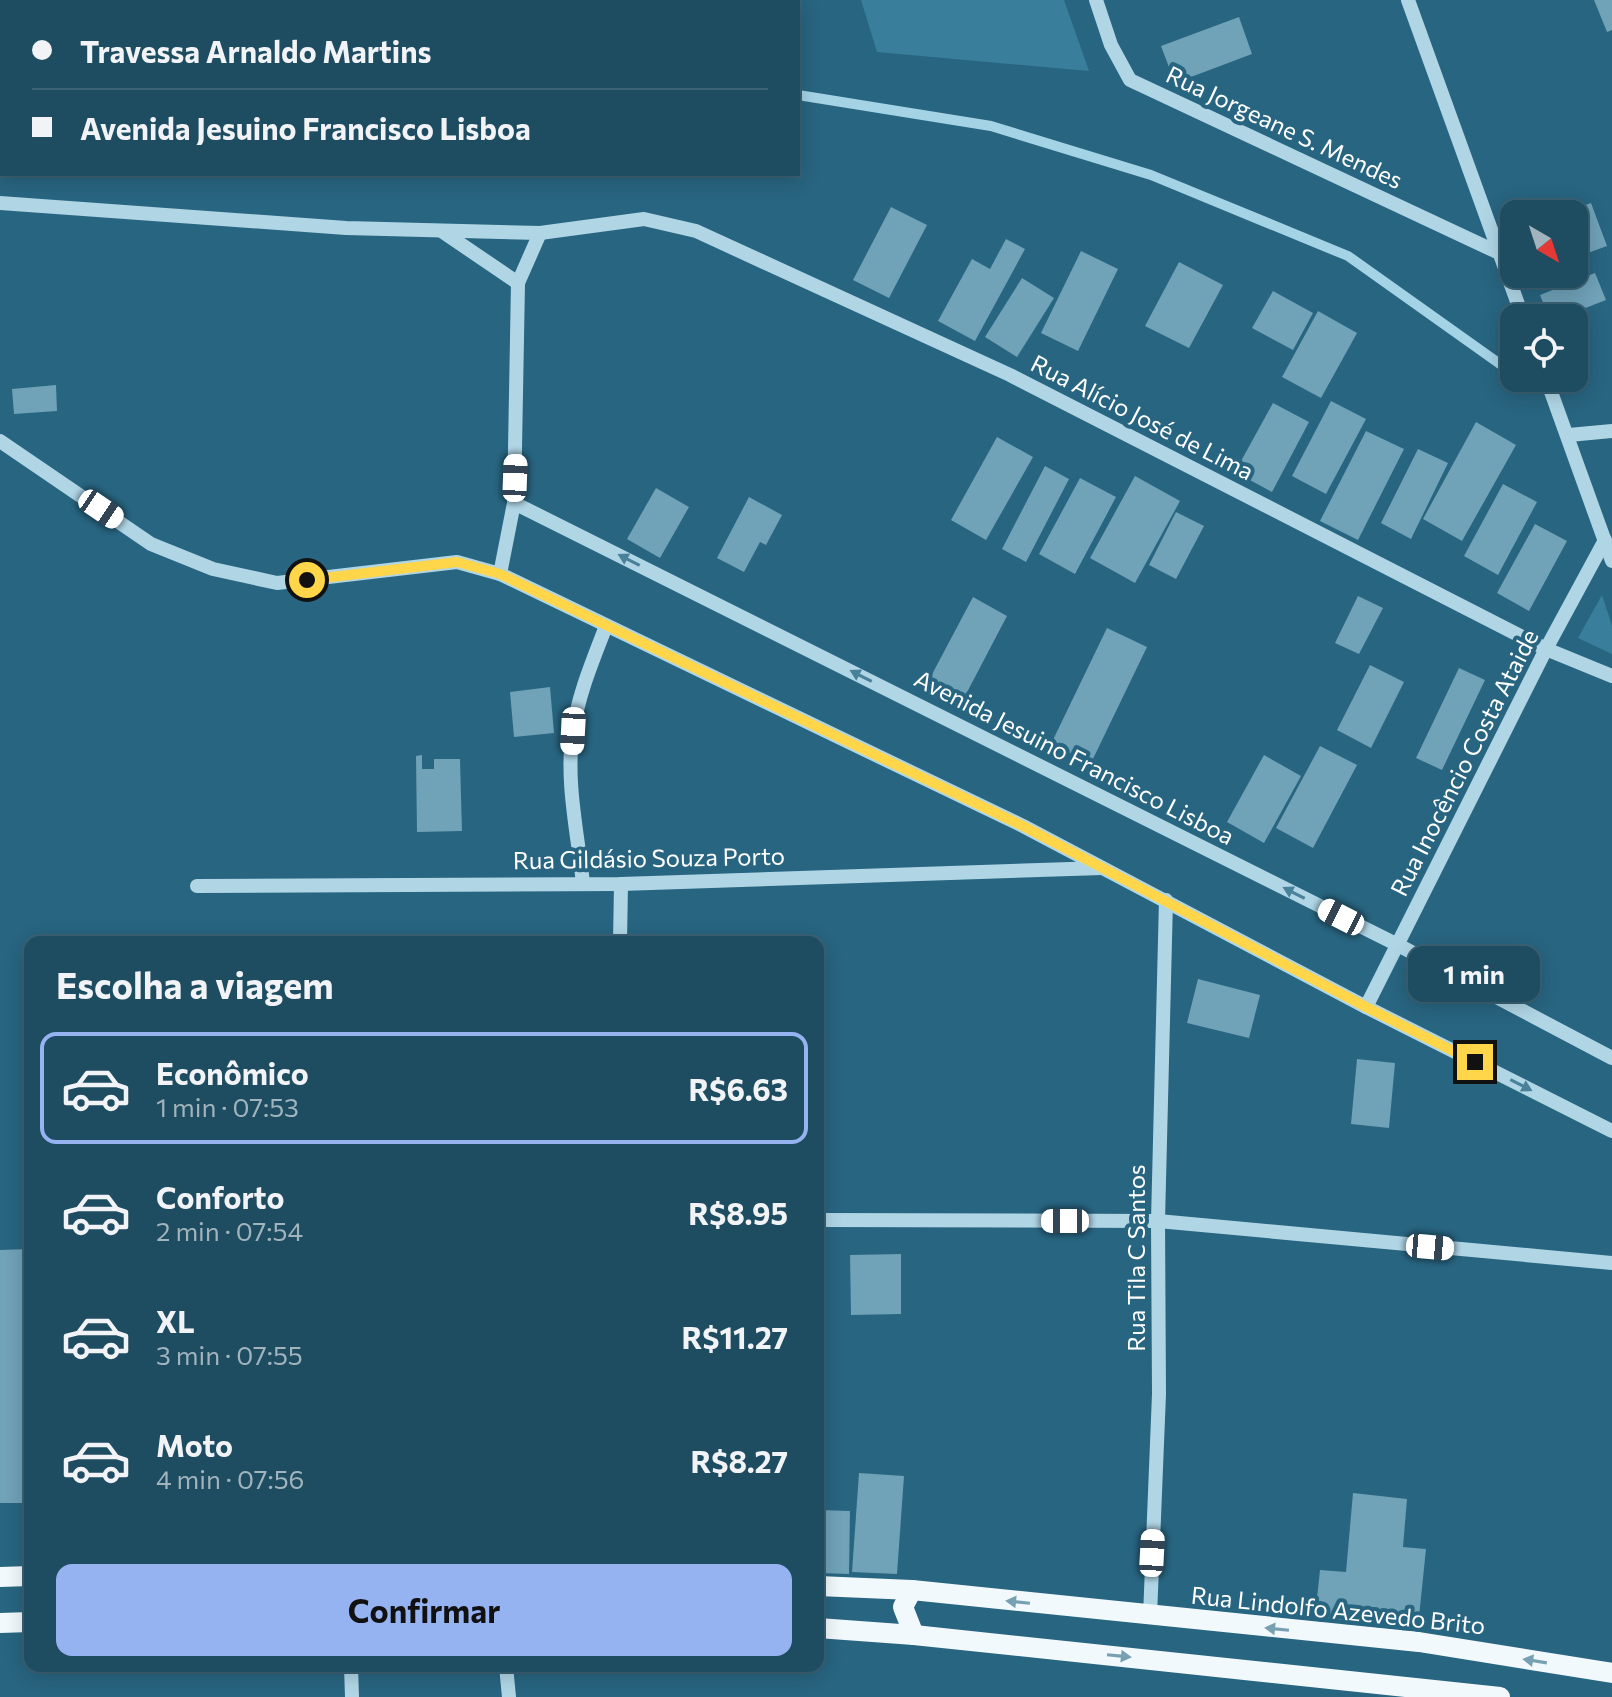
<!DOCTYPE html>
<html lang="pt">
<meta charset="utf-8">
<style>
:root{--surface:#1e4c61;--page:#2b566a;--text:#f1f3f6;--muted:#a1b4bd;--line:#3c6376;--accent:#95b2f1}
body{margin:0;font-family:Commissioner,sans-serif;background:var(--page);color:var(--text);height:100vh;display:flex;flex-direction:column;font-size:30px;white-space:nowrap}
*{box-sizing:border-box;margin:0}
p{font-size:26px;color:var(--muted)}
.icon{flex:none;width:44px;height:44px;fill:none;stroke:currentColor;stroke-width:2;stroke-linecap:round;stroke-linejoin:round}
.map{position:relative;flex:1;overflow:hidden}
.panel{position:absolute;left:24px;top:936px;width:800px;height:736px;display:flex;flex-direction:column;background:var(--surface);border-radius:16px;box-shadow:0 4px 20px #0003,0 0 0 2px var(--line)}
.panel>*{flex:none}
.banner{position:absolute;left:0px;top:0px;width:800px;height:176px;box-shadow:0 4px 20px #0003,0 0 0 2px var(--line);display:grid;align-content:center;height:176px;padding:0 32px;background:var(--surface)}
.needle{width:52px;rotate:141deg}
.tools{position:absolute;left:1500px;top:200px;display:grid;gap:16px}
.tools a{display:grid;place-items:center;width:88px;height:88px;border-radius:16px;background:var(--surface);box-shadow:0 4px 20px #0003,0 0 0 2px var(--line);font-size:40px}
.end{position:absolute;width:36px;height:36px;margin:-18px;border:10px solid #ffd54a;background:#111;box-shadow:0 0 0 4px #111}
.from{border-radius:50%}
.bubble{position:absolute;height:56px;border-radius:16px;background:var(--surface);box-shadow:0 4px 20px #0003,0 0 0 2px var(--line);font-size:26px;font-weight:700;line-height:56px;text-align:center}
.car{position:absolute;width:24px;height:48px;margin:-24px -12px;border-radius:10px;box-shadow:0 0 6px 2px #0007;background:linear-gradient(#fff 24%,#345 0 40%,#fff 0 76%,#345 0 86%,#fff 0)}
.banner b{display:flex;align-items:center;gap:28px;height:76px;font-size:30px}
.banner b+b{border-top:2px solid var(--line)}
.banner i{width:20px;height:20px;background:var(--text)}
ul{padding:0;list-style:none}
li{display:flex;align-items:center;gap:24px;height:112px;margin:0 16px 12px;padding:0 16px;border:4px solid transparent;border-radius:16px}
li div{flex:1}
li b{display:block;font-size:30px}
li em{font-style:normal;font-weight:700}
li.on{border-color:var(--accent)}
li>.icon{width:72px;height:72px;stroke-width:1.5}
h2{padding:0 32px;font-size:36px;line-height:96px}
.action{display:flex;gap:16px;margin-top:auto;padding:16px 32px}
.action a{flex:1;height:92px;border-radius:16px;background:var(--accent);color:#111;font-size:32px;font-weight:700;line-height:92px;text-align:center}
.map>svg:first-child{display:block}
.green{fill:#397f9c}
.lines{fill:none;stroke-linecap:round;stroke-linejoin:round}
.stream{stroke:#a5d3e6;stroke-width:10}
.building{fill:#70a2b8}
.minor{stroke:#b0d6e6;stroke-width:14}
.major{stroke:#f1f9fd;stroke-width:20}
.oneway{fill:#4a819a}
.oneway2{fill:#78a0b3}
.route{stroke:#ffd54a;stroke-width:10}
.labels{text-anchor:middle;stroke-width:8;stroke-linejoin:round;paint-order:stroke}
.street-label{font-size:24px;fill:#fff;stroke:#286581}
</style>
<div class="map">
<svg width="1612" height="1697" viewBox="0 0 1612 1697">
<rect width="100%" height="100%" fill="#286581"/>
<g class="green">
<polygon points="861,0 1064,0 1089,71 877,52"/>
<polygon points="1602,595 1612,626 1612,654 1578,638"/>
</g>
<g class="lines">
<g class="stream">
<polyline points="798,95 991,126 1151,175 1348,256 1514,374"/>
<polyline points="0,151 2,150"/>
<polyline points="1520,378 1521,378"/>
</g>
</g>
<g class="building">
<polygon points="1594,0 1612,0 1612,30 1607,32"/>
<polygon points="1239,17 1252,54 1175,83 1161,46"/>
<polygon points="1591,203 1607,246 1574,258 1574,214 1560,214"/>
<polygon points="891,207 927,225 889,298 853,280"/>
<polygon points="1006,239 1025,249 975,341 938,321 972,259 990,269"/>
<polygon points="1081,251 1118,269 1078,351 1041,333"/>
<polygon points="1179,262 1223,285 1189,348 1145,326"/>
<polygon points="1595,273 1606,300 1560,318 1549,318 1540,295"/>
<polygon points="1022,278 1054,298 1017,357 985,337"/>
<polygon points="1273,291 1313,313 1293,350 1252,328"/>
<polygon points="1318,311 1357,333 1321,398 1282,377"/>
<polygon points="56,385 57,411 14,414 12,389"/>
<polygon points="1331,401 1366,419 1326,494 1292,476"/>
<polygon points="1273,403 1309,422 1272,492 1235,472"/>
<polygon points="1476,422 1516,445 1462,541 1423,519"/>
<polygon points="1366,431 1404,449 1358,540 1320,521"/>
<polygon points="997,437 1033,457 986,540 951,520"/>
<polygon points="1418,449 1448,463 1411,539 1381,523"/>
<polygon points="1045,466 1069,479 1026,562 1002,549"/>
<polygon points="1135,476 1180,501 1135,583 1090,558"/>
<polygon points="1080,478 1116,497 1075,574 1039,554"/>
<polygon points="1503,484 1537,502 1498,575 1464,556"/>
<polygon points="656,488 689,507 660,558 627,539"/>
<polygon points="749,497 782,515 766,545 760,542 744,572 717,558"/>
<polygon points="1176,512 1204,526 1176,579 1149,565"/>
<polygon points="1535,524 1567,541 1529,611 1497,593"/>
<polygon points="1358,596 1383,608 1359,654 1335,643"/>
<polygon points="973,597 1007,616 964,698 929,680"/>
<polygon points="1107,628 1147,647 1091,763 1051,744"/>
<polygon points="1370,665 1404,682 1371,748 1337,730"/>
<polygon points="1459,668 1485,680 1442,770 1416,758"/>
<polygon points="550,687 554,733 514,737 510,692"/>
<polygon points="1320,746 1357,765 1313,848 1276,828"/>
<polygon points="422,755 422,769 434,769 434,759 460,759 462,831 417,832 416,756"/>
<polygon points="1264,755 1301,776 1264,843 1227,822"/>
<polygon points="241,934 278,935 278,942 241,942"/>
<polygon points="1198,979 1260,995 1249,1038 1187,1023"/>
<polygon points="1357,1059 1395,1063 1389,1128 1351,1124"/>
<polygon points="30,1249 30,1503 0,1503 0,1250"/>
<polygon points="901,1254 901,1314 851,1315 850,1255"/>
<polygon points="859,1473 904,1476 897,1574 852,1572"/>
<polygon points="1353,1493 1407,1499 1403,1547 1426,1549 1418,1627 1315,1617 1320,1570 1346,1572"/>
<polygon points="818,1510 850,1511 849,1574 818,1573"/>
</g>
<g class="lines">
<g class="minor">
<polyline points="38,0 39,2"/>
<polyline points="1096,0 1111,45 1130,80 1497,252"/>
<polyline points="1408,0 1523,318"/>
<polyline points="239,2 245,0"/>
<polyline points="0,97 2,96"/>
<polyline points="0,203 346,228 540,233 644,219 696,231 1010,375 1546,649 1612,676"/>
<polyline points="443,232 518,283 514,503 500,574"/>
<polyline points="518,283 540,233"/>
<polyline points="1546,378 1612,561"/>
<polyline points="1569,435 1612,431"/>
<polyline points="0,441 151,544 213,569 277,583 457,562 500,574 1023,826 1366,1007 1612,1131"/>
<polyline points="514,503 1398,945 1612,1058"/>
<path d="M583,884C578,834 565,781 573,731C578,695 593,660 606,626"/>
<polyline points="197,886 621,884 1102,868"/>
<polyline points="620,942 621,884"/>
<polyline points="1366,1007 1546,649 1605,540"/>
<polyline points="818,1220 1158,1221 1612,1263"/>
<polyline points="1150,1616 1159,1394 1158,1221 1166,900"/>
<polyline points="351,1666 352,1697"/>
<polyline points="506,1666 509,1697"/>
</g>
<g class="major">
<polyline points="0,1577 30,1576"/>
<polyline points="818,1586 912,1590 1419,1642 1612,1673"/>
<polyline points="912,1590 903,1607 914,1635"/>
<polyline points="0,1623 30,1622"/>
<polyline points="818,1628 914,1635 1500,1697"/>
</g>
</g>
<defs><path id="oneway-solid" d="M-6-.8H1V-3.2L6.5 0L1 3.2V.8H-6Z" transform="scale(2)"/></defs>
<g class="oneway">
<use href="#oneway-solid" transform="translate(629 560) rotate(-153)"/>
<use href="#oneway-solid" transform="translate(861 676) rotate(-153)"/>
<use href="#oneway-solid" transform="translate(1294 893) rotate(-153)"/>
<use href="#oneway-solid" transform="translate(1521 1085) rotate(27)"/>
</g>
<g class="oneway2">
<use href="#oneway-solid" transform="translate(1018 1602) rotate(-174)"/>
<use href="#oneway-solid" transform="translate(1277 1629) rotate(-174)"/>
<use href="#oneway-solid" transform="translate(1119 1656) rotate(6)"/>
<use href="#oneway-solid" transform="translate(1535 1661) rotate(-171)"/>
</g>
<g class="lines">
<polyline class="route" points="307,580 457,562 500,574 1023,826 1366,1007 1475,1062"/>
</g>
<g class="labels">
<g class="street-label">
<text transform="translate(1284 128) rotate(25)" y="8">Rua Jorgeane S. Mendes</text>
<text transform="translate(1142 418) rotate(27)" y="8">Rua Alício José de Lima</text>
<text transform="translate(1074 758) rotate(27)" y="8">Avenida Jesuino Francisco Lisboa</text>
<text transform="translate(1465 763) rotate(-63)" y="8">Rua Inocêncio Costa Ataide</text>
<text transform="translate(649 859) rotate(-1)" y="8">Rua Gildásio Souza Porto</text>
<text transform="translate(1137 1258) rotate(-90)" y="8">Rua Tila C Santos</text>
<text transform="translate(1338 1611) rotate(6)" y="8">Rua Lindolfo Azevedo Brito</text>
</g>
</g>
</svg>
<div class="tools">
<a><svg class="needle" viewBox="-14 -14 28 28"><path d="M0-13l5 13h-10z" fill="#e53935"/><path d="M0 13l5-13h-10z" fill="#a1b4bd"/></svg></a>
<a><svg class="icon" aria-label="locate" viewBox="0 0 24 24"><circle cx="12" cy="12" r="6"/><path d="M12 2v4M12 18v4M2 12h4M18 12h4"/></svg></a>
</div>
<i class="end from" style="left:307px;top:580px"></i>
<i class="end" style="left:1475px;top:1062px"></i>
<div class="bubble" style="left:1408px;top:946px;width:132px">1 min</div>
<i class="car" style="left:515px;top:478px;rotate:2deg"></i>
<i class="car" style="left:101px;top:509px;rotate:124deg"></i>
<i class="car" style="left:573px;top:731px;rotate:183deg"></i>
<i class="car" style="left:1341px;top:917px;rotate:297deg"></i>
<i class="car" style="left:1065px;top:1221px;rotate:270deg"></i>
<i class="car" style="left:1430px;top:1247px;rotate:95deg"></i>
<i class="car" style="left:1152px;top:1553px;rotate:3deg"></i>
<div class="banner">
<b><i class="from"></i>Travessa Arnaldo Martins</b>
<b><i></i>Avenida Jesuino Francisco Lisboa</b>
</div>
<section class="panel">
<h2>Escolha a viagem</h2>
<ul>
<li class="on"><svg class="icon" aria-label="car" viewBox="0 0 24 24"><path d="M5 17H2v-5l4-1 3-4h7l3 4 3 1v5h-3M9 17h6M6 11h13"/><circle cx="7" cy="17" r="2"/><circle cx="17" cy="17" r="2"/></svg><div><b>Econômico</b><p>1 min · 07:53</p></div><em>R$6.63</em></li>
<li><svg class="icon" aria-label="car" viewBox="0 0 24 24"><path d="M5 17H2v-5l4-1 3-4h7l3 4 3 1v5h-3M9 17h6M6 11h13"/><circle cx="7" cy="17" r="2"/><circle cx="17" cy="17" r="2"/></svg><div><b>Conforto</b><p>2 min · 07:54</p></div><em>R$8.95</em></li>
<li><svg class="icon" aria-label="car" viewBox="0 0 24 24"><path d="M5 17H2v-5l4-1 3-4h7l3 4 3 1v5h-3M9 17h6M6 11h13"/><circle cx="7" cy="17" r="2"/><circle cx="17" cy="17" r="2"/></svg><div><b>XL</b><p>3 min · 07:55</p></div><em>R$11.27</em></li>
<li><svg class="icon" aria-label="car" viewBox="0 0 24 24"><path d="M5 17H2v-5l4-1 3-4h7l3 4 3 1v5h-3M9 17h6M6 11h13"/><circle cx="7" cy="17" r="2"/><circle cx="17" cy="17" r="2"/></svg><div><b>Moto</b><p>4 min · 07:56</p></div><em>R$8.27</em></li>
</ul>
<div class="action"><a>Confirmar</a></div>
</section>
</div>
